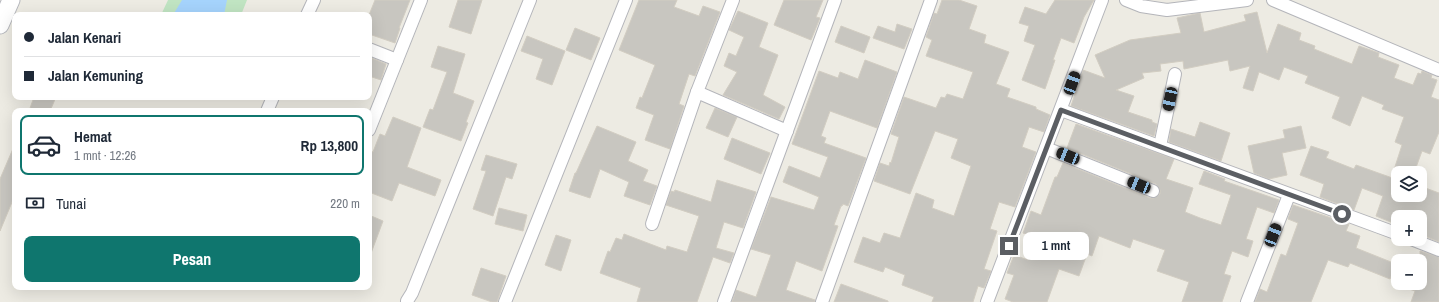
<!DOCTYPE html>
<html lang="id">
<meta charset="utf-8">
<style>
:root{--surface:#fff;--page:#f2f2f3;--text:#1f2937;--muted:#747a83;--line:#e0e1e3;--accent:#0f766e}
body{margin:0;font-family:"Archivo Narrow",sans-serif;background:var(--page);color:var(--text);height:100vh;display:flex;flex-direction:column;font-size:15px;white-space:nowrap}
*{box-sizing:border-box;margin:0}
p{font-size:13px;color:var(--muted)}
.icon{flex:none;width:22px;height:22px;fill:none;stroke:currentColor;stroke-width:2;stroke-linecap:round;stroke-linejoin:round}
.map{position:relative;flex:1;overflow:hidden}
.panel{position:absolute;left:12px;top:108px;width:360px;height:182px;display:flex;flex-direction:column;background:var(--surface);border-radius:8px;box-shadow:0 4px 16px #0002}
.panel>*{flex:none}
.top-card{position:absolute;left:12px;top:12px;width:360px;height:88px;border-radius:8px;box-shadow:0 4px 16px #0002;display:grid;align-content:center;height:88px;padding:0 12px;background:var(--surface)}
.buttons{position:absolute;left:1391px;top:166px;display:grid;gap:8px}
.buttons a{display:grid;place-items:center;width:36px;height:36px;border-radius:8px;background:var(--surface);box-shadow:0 4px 16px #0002;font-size:20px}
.end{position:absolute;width:18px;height:18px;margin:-9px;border:5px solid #5b5e63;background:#fff;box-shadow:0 0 0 2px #fff}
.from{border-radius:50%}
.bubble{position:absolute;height:28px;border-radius:8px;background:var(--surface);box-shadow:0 4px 16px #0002;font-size:13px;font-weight:700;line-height:28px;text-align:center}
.car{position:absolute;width:12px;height:24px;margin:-12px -6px;border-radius:5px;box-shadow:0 0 3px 1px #0007;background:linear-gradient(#222 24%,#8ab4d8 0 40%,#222 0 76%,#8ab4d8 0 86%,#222 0)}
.top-card b{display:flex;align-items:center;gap:14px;height:38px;font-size:15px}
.top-card b+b{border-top:1px solid var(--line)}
.top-card i{width:10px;height:10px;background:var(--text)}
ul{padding:7px 0 0;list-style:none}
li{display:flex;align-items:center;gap:12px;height:60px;margin:0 8px 6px;padding:0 4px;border:2px solid var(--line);border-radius:8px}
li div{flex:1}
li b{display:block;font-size:15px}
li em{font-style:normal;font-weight:700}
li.active{border-color:var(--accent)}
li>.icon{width:36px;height:36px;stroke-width:1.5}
.pay{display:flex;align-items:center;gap:10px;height:44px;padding:0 12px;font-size:15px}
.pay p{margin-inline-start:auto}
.cta{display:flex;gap:8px;margin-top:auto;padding:8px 12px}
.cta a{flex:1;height:46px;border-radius:8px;background:var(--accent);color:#fff;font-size:16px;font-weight:700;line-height:46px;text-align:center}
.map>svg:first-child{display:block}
.green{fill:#c0e4c2}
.water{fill:#a5d3fc}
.building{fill:#c8c6c0;stroke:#d2cdc2}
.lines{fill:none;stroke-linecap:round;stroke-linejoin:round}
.street-casing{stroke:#b4b5ba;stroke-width:14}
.secondary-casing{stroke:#b5b7bd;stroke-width:19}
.street{stroke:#fff;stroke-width:12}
.secondary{stroke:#fff;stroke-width:17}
.route{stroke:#5b5e63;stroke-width:5}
</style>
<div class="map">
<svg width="1439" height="302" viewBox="0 0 1439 302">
<rect width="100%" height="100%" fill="#edebe3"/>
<polygon class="green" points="168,0 247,0 241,15 161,15"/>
<polygon class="water" points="182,0 227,0 224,15 173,15"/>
<g class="building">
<polygon points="375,0 410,0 399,28 400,28 395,43 369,34 369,15"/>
<polygon points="458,0 482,0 471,34 449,27"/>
<polygon points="639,0 677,0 674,7 699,16 703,6 720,12 695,76 689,74 679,104 684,106 670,149 645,140 654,115 636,108 640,97 642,98 655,65 619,50"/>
<polygon points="784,0 823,0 816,17 820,18 811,40 774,25"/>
<polygon points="942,0 959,0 977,6 969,29 986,35 984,43 1009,52 996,84 1010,89 1007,97 1036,107 1036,109 1050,115 1044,132 1029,127 1022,147 1036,152 1015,207 999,202 990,229 997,231 984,269 991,271 984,288 978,286 973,302 932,302 934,297 902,285 905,275 885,267 883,272 854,262 863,237 880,243 884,233 900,238 916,193 934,200 932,208 954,216 971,166 951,158 958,139 935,131 910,194 874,181 880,163 889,166 890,162 891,163 899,137 891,134 904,97 936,108 941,97 945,98 947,94 963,99 973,72 926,56 932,40 926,37 934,13 937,14"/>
<polygon points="1055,0 1094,0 1084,17 1074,43 1061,38 1053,60 1055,60 1045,89 1022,80 1035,45 1024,41 1029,26 1019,23 1025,7 1046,14"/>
<polygon points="738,11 768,23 759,47 778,55 763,95 785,107 779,119 723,95 737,72 724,66 729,53 736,56 744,37 729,30"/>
<polygon points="1257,12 1267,53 1278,24 1301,33 1299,40 1315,46 1314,49 1352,64 1359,46 1379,53 1378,57 1399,65 1394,78 1413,85 1418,73 1421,74 1422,71 1432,75 1431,78 1437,80 1431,97 1439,100 1439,132 1430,154 1422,151 1414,173 1393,173 1402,145 1395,142 1404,117 1382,109 1384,105 1362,96 1350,126 1332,118 1340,97 1305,83 1308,76 1284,67 1279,80 1259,72 1253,91 1243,88 1250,66 1230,71 1228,60 1184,69 1183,61 1160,64 1161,71 1142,73 1144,78 1116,90 1134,96 1128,112 1152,120 1152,122 1157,124 1154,136 1071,106 1083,70 1105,78 1095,55 1130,40 1181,33 1177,18 1200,13 1204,32 1246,21 1244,15"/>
<polygon points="897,24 912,29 904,49 873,38 878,26 895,32"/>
<polygon points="841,26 870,37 864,53 835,42"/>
<polygon points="575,28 600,38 591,60 566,50"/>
<polygon points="527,36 565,51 552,85 536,79 543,59 521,51"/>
<polygon points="438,46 465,54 453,93 474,101 466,122 468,123 461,141 423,127 430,109 433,110 447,72 431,67"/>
<polygon points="369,57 386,64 381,80 369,76"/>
<polygon points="865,60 897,72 877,128 830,111 821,136 826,138 824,143 866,158 848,206 843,204 842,206 841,206 834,225 838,226 822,271 796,261 786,290 815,300 815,302 732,302 736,290 756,297 771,255 751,249 771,197 814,210 819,197 783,182 789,166 820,178 828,157 792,144 819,71 838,78 840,72 858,79"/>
<polygon points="34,97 56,97 50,111 29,111"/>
<polygon points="715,108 737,117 728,137 706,128"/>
<polygon points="393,117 421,128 407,167 441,180 435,196 399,183 392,201 369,192 369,151 373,152 380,134 385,136"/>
<polygon points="1200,122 1230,133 1221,161 1169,142 1171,129 1195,137"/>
<polygon points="1076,124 1174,159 1166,179 1193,188 1185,212 1200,218 1221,225 1231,195 1199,184 1204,171 1225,179 1224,181 1279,200 1274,213 1257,207 1246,239 1253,241 1248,257 1232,251 1224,274 1231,276 1222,302 1182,302 1189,282 1157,271 1165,250 1133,239 1130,248 1099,236 1092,256 1087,254 1079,276 1059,269 1047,302 1013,302 1005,299 1014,275 1007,273 1014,255 1028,260 1036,238 1023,233 1031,211 1041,215 1055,177 1057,177 1063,163 1150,198 1154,198 1160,194 1160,190 1156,184 1067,148"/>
<polygon points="597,126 636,142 628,161 648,170 643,181 657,186 650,205 624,196 629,182 600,169 590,198 569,191 575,173 576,173"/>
<polygon points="1301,126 1306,148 1282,153 1287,175 1269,179 1254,173 1248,146 1285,138 1283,130"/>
<polygon points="732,138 770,153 761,174 724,159"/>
<polygon points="15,144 15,195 0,231 0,179"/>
<polygon points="1311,146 1329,152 1326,158 1354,169 1356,165 1398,180 1398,195 1420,195 1420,186 1439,193 1439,242 1420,234 1420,217 1398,217 1398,225 1376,216 1383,196 1362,188 1354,210 1320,197 1324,184 1300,175"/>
<polygon points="486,155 517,164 512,179 506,177 493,216 473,209 486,171 481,170"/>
<polygon points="717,180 756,192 743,228 724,222 716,248 734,253 730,263 713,257 697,302 637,302 641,288 600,273 608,251 610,252 616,238 622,240 624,234 666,250 667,246 687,252 699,216 666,205 671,191 674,192 675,190 711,202"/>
<polygon points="1293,205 1349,224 1346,231 1360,236 1356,248 1396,264 1390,279 1350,263 1348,267 1328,260 1311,302 1255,302 1260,289 1267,292 1281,254 1286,256 1298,223 1288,219"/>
<polygon points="499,208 527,215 523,231 495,224"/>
<polygon points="369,215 383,221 370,256 369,255"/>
<polygon points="556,235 571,240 561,271 545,265"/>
<polygon points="1420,251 1439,257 1439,302 1411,302 1415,291 1395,284 1420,283"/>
<polygon points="481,268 506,276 497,302 492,302 472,295"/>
<polygon points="841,284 888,301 888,302 834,302"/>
</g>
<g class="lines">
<g class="street-casing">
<g id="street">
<polyline points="733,0 697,92 787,131"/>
<polyline points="1126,0 1141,6 1167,10 1247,0"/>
<polyline points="1273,0 1439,70"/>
<polyline points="307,15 314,0"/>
<polyline points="369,49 397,60"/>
<polyline points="1061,110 1398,234"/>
<polyline points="267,111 273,97"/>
<polyline points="369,130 421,0"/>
<polyline points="1160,146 1175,74"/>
<polyline points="1046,148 1153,191"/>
<polyline points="652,224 697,92"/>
<polyline points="1411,239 1439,250"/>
<polyline points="407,301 412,293 530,0"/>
<polyline points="505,302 626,0"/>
<polyline points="724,302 835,0"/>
<polyline points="822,302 931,0"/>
<polyline points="987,302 1102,0"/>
<polyline points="1247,302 1289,195"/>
</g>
</g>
<g class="secondary-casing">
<polyline id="secondary" points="0,25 11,0"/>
</g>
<use href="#street" class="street"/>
<use href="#secondary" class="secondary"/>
</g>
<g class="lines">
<polyline class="route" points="1009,246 1061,110 1342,214"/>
</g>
</svg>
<div class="buttons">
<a><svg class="icon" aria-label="layers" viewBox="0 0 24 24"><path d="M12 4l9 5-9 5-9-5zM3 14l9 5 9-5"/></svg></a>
<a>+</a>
<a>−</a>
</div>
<i class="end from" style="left:1342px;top:214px"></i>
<i class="end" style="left:1009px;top:246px"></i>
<div class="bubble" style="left:1023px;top:232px;width:66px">1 mnt</div>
<i class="car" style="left:1072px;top:83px;rotate:20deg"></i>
<i class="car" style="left:1170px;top:99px;rotate:192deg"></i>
<i class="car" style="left:1068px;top:156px;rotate:292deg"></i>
<i class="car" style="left:1139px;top:185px;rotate:292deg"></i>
<i class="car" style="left:1273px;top:235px;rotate:21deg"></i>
<div class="top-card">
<b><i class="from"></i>Jalan Kenari</b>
<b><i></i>Jalan Kemuning</b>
</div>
<section class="panel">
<ul>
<li class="active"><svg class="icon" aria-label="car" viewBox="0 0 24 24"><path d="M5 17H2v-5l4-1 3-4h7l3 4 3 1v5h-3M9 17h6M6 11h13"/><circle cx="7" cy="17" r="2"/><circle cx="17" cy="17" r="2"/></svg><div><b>Hemat</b><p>1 mnt · 12:26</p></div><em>Rp 13,800</em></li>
</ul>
<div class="pay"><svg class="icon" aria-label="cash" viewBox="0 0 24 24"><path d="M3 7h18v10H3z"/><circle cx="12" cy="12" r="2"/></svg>Tunai<p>220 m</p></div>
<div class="cta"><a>Pesan</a></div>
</section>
</div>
